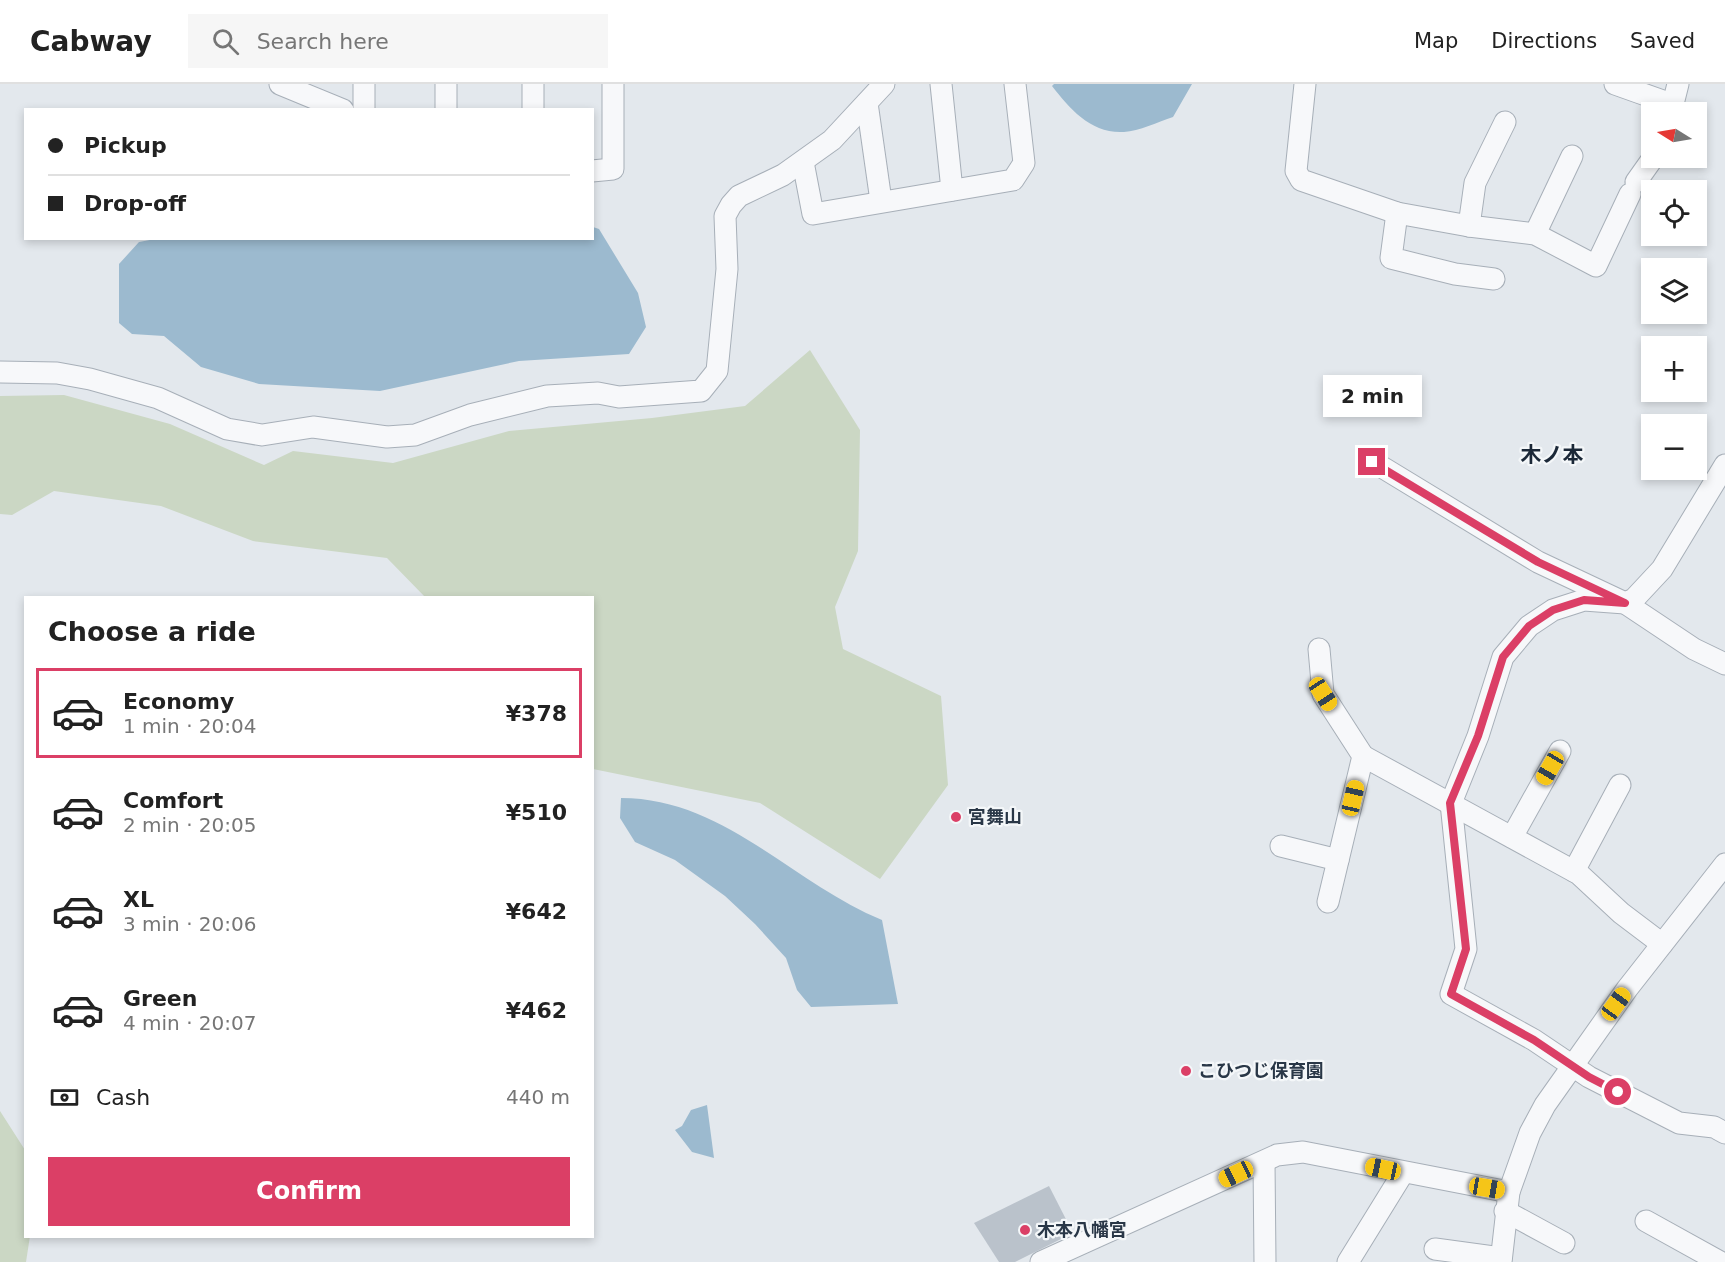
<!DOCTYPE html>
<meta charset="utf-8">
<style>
:root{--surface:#fff;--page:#f6f6f6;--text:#222;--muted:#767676;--line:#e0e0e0;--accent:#db3f66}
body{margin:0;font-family:"DejaVu Sans","Noto Sans JP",sans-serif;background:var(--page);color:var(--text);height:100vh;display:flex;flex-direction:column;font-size:22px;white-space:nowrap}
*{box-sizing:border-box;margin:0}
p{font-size:20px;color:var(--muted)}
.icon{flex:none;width:33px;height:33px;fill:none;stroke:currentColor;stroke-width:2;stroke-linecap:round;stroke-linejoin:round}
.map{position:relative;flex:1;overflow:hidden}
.side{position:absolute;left:24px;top:512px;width:570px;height:642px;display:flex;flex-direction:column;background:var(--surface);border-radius:0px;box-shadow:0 3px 9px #0003}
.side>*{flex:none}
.banner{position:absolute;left:24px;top:24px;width:570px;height:132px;border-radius:0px;box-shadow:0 3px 9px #0003;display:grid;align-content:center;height:132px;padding:0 24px;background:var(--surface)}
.needle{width:39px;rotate:281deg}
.buttons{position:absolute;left:1641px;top:18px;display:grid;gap:12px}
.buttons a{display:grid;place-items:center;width:66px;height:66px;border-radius:0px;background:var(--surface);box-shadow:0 3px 9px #0003;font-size:30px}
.end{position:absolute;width:27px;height:27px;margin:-14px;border:8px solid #db3f66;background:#fff;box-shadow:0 0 0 3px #fff}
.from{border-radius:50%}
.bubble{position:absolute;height:42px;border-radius:0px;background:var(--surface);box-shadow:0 3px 9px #0003;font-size:20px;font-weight:700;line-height:42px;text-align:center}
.car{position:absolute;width:18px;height:36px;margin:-18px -9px;border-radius:8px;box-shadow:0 0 4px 2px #0007;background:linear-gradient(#f5c518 24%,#345 0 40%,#f5c518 0 76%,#345 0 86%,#f5c518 0)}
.banner b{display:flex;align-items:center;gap:21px;height:57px;font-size:22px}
.banner b+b{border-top:2px solid var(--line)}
.banner i{width:15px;height:15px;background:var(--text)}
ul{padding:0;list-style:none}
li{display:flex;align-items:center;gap:18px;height:90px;margin:0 12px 9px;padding:0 12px;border:3px solid transparent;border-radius:0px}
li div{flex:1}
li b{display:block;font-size:22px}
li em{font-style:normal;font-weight:700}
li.on{border-color:var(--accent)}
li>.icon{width:54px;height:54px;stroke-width:1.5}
h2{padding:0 24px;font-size:27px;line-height:72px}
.pay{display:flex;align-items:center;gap:15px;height:66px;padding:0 24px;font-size:22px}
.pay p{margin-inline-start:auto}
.button{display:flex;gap:12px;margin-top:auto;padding:12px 24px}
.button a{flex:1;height:69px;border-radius:0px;background:var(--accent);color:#fff;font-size:24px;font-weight:700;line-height:69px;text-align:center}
header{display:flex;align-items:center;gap:36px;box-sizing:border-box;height:84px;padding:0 30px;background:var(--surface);border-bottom:2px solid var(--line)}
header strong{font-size:28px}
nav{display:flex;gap:33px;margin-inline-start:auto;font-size:21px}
.search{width:420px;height:54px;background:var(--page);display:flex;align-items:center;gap:15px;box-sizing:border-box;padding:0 21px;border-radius:0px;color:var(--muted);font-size:22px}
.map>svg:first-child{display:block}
.green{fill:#cbd7c4}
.water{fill:#9cbacf}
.building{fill:#bac2cb}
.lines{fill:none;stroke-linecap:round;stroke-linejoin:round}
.minor-casing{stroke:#a7afb8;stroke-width:23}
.minor{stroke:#f7f8fa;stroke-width:21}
.route{stroke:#db3f66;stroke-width:8}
.poi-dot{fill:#db3f66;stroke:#f4f7f9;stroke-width:2}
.labels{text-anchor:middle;stroke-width:4.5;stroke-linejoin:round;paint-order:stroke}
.poi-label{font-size:18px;font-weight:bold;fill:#293747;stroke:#f4f7f9;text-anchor:start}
.quarter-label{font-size:21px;font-weight:bold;fill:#1b2838;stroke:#f4f7f9}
</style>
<header>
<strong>Cabway</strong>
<div class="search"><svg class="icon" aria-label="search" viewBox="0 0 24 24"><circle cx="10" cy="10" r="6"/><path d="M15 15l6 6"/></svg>Search here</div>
<nav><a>Map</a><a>Directions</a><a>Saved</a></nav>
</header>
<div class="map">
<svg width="1725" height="1178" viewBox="0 0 1725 1178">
<rect width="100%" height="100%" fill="#e3e8ed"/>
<g class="green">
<polygon points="810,266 860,346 858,467 835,523 843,565 941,612 948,701 880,795 760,719 593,685 592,513 425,513 387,474 253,457 161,422 54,407 12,431 0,430 0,312 64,311 170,340 264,381 293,367 393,379 509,347 652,334 745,322"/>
<polygon points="0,1027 25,1066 26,1152 30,1152 26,1178 0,1178"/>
</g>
<g class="water">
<path d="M1054,0H1192L1173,33C1158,38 1139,47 1124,48C1091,50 1070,25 1052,2Z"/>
<polygon points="593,143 599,145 638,209 646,243 629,270 519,277 380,307 259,300 201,283 164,252 132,250 119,239 119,180 139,158 155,155 592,154"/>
<path d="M621,714C724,714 792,799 882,836L898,920L811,923L797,906L786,874L755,840L725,812L675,776L635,758L620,734Z"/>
<polygon points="707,1021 714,1074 692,1068 675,1046 682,1042 691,1026"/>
</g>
<polygon class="building" points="1049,1102 1073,1149 1015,1178 999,1178 974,1139"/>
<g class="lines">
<g class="minor-casing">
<g id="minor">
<polyline points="280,0 343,26"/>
<polyline points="364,0 364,26"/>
<polyline points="446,0 446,26"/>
<polyline points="533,0 533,26"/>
<polyline points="941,0 952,106"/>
<polyline points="1305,0 1296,87 1301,96 1397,129"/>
<polyline points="1615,0 1674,21"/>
<polyline points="867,19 881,117"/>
<polyline points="1671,28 1678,0"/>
<polyline points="1505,38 1475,99 1469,142 1535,150 1596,182 1630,110"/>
<polyline points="803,78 813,130 1013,96 1024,79 1015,0"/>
<polyline points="592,87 613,85 613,0"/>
<polyline points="1636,98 1653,74"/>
<polyline points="1469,142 1397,129 1391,174 1455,190 1494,195"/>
<polyline points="1535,150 1572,72"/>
<polyline points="0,288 57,289 90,295 158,314 227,345 262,351 313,343 387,353 415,351 470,331 547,312 598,309 619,313 701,307 717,287 727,185 725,132 731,121 739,112 783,91 832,56 884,0"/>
<polyline points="1372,377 1538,478 1625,519 1694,565 1725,580"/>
<polyline points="1725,381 1662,485 1634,515 1625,519 1584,516 1553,526 1529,542 1503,573 1478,652 1451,719 1466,865 1451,910 1534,956 1589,993 1679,1039 1714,1043 1725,1049"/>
<polyline points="1319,565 1323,610 1363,672 1328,818"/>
<polyline points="1363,672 1579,790 1621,829 1662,860"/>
<polyline points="1512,753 1560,667"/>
<polyline points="1281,762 1338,776"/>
<polyline points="1574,787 1620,701"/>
<polyline points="1264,1078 1265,1178"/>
<polyline points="1505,1127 1564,1159"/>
<polyline points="1646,1137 1720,1178"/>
<polyline points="1435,1165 1501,1174"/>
<polyline points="1041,1178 1277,1071 1303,1068 1509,1108"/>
<polyline points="1348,1178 1403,1089"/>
<polyline points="1501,1178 1509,1108 1530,1049 1545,1021 1627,905 1725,780"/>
</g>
</g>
<use href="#minor" class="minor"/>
</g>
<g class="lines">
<polyline class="route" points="1372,378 1538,478 1625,519 1584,516 1553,526 1529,542 1503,573 1478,652 1450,719 1466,865 1451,910 1534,956 1589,993 1618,1008"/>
</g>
<g class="poi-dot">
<circle cx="956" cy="733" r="6"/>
<circle cx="1186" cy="987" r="6"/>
<circle cx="1025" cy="1146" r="6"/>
</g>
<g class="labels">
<g class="poi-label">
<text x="968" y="739">宮舞山</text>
<text x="1198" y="993">こひつじ保育園</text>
<text x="1037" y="1152">木本八幡宮</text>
</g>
<g class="quarter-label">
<text x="1552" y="378">木ノ本</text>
</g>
</g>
</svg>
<div class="buttons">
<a><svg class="needle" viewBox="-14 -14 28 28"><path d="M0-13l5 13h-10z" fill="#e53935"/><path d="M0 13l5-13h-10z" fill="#767676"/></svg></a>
<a><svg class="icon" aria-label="locate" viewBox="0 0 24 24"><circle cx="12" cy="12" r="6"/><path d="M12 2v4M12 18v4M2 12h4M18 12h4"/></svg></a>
<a><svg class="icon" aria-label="layers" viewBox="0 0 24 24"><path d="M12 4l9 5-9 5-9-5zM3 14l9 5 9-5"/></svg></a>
<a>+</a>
<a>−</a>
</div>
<i class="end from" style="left:1618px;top:1008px"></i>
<i class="end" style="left:1372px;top:378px"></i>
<div class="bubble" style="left:1323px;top:291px;width:99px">2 min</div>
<i class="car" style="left:1323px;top:610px;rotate:147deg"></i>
<i class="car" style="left:1550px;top:684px;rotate:210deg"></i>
<i class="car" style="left:1353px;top:714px;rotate:13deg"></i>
<i class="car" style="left:1616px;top:920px;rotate:36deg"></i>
<i class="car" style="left:1383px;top:1085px;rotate:282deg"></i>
<i class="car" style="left:1236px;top:1090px;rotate:245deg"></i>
<i class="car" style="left:1487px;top:1104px;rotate:100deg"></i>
<div class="banner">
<b><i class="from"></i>Pickup</b>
<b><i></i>Drop-off</b>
</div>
<section class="side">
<h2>Choose a ride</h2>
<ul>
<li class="on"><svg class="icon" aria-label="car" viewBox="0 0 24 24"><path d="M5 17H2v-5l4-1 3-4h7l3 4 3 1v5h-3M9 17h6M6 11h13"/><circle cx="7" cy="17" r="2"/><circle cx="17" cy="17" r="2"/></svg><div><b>Economy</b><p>1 min · 20:04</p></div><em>¥378</em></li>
<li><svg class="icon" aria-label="car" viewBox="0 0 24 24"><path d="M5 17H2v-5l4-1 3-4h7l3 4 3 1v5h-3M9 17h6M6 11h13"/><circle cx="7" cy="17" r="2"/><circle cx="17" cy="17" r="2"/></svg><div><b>Comfort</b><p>2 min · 20:05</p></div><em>¥510</em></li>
<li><svg class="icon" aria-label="car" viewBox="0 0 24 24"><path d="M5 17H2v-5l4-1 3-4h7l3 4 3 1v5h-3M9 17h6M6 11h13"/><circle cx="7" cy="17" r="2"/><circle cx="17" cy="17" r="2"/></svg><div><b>XL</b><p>3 min · 20:06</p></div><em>¥642</em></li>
<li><svg class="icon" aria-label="car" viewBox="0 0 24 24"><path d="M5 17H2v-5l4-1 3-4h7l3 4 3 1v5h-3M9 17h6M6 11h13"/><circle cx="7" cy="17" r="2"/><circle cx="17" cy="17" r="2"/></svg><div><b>Green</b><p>4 min · 20:07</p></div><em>¥462</em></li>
</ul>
<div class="pay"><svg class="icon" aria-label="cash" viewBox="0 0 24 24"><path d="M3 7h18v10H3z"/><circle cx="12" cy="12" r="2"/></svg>Cash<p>440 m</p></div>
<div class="button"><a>Confirm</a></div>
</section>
</div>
